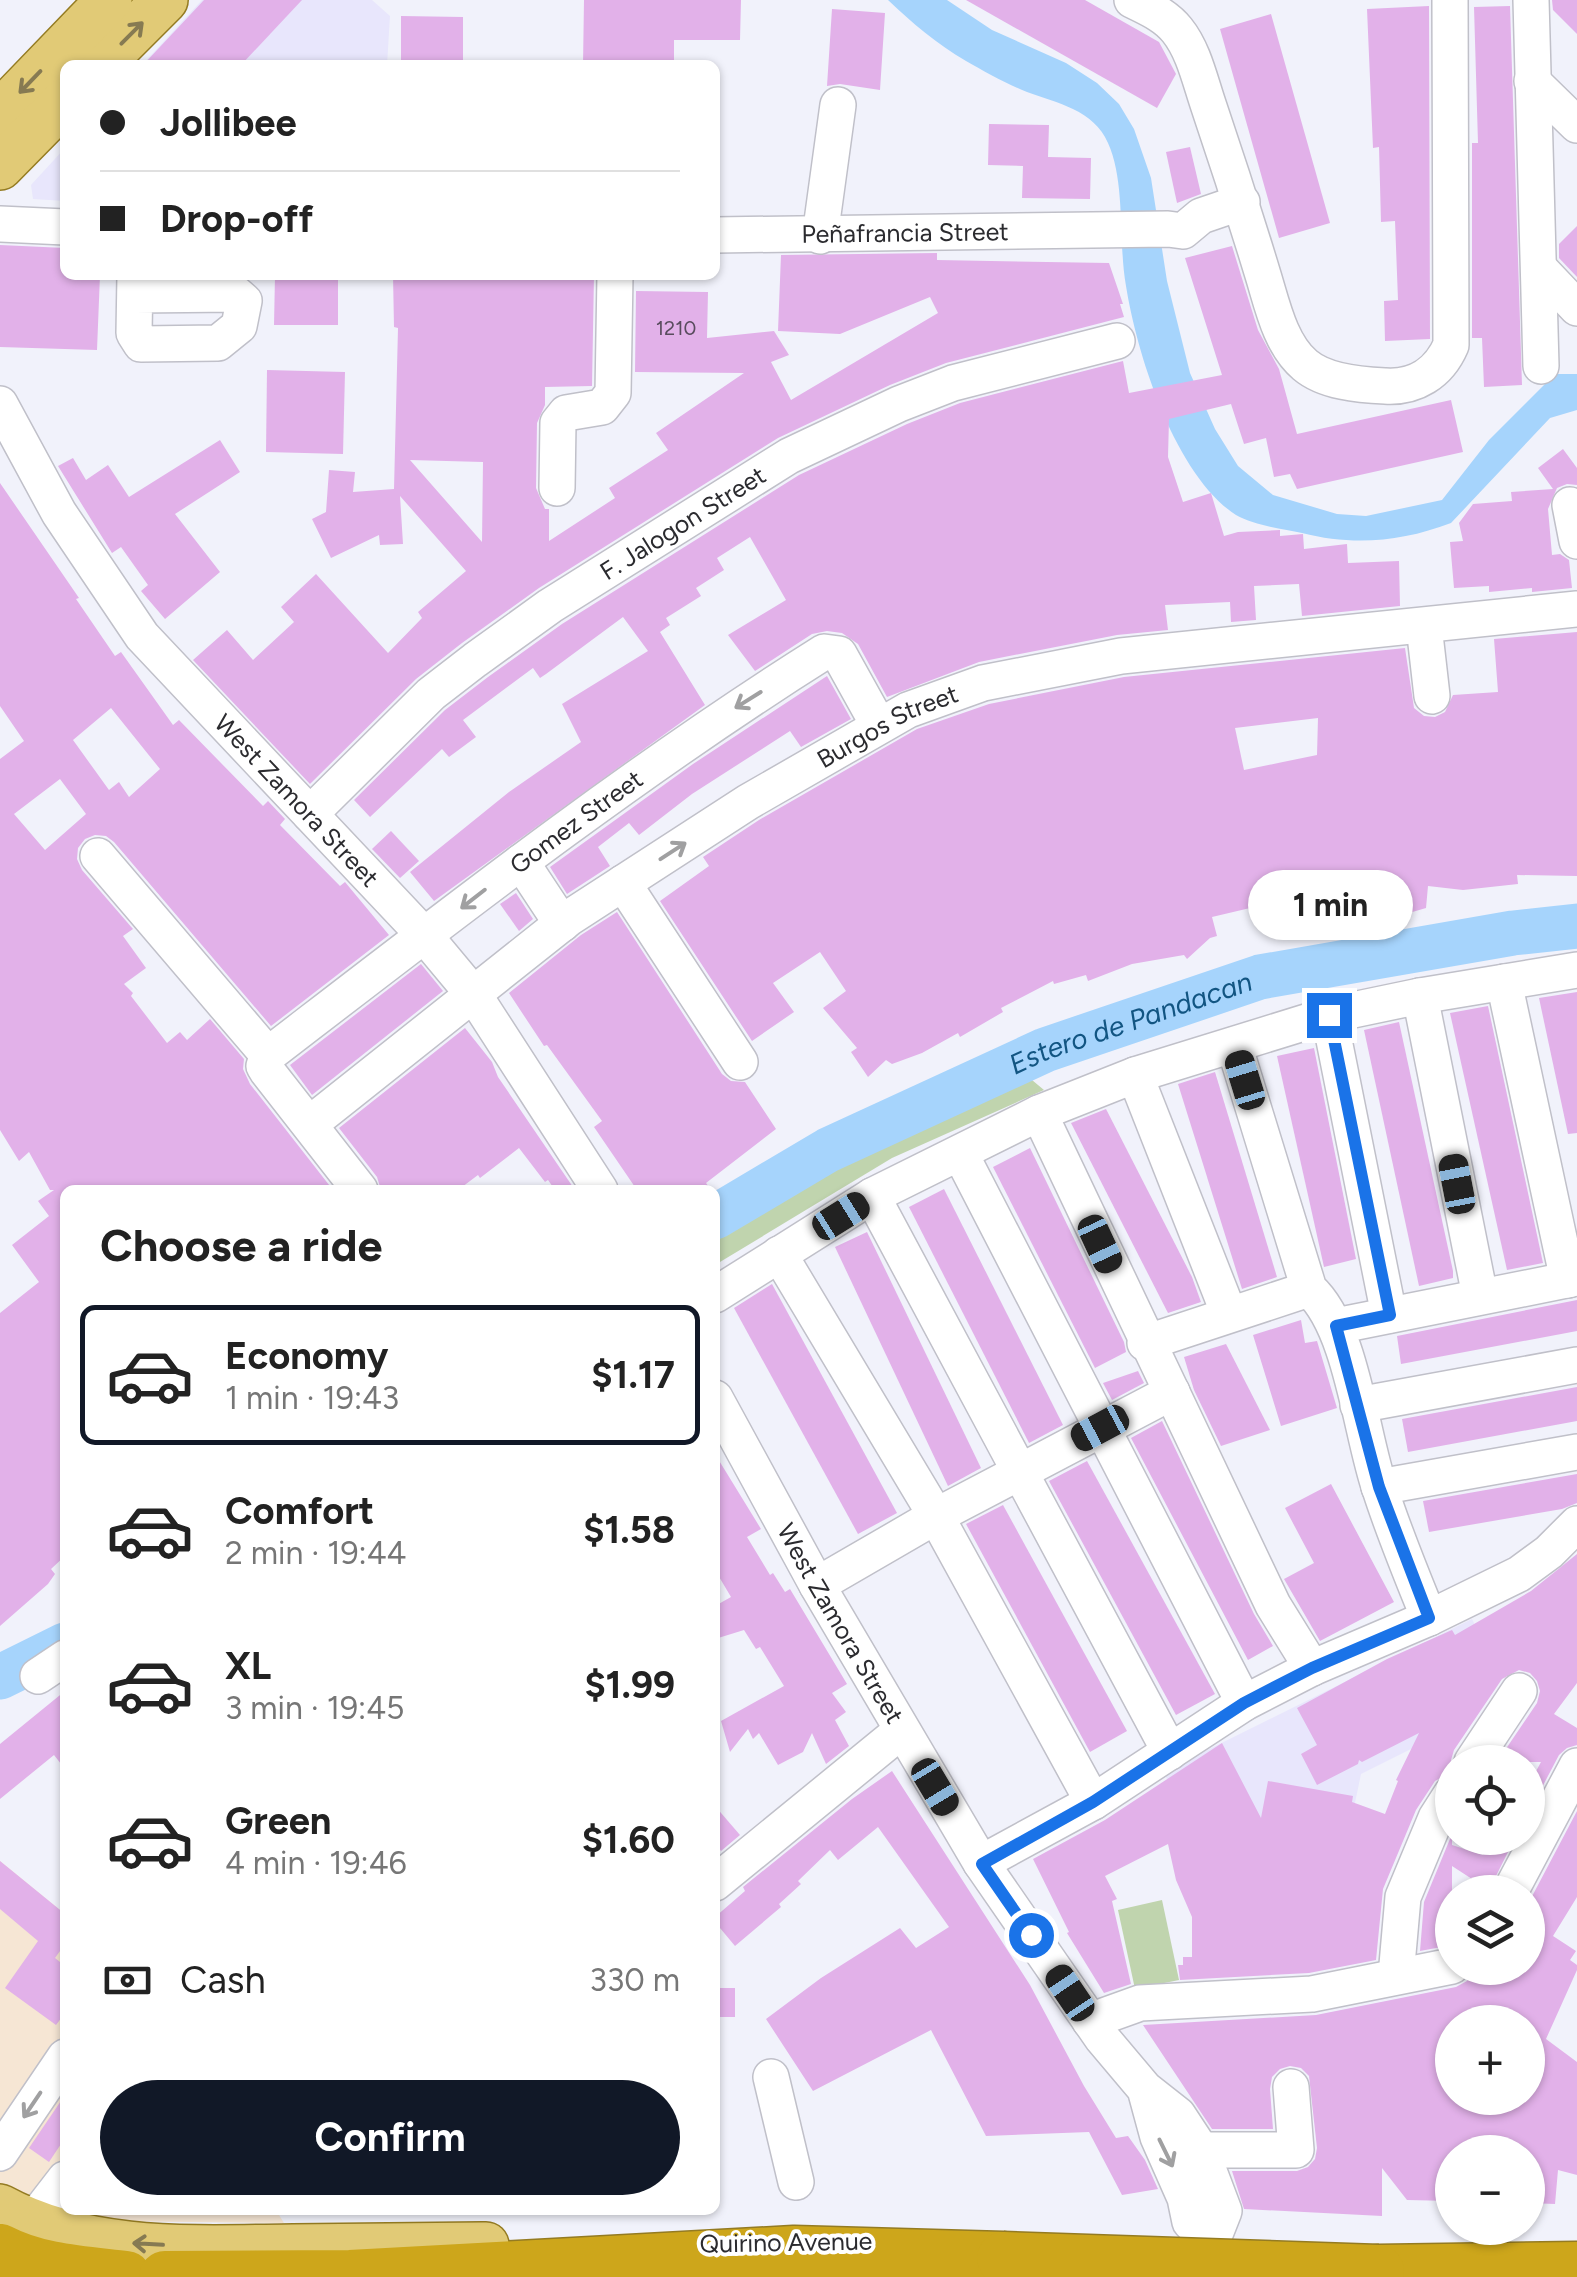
<!DOCTYPE html>
<meta charset="utf-8">
<style>
:root{--surface:#fff;--page:#f2f2f2;--text:#222;--muted:#767676;--line:#e0e0e0;--accent:#111827}
body{margin:0;font-family:Figtree,sans-serif;background:var(--page);color:var(--text);height:100vh;display:flex;flex-direction:column;font-size:38px;white-space:nowrap}
*{box-sizing:border-box;margin:0}
p{font-size:32px;color:var(--muted)}
.icon{flex:none;width:55px;height:55px;fill:none;stroke:currentColor;stroke-width:2;stroke-linecap:round;stroke-linejoin:round}
.map{position:relative;flex:1;overflow:hidden}
.side{position:absolute;left:60px;top:1185px;width:660px;height:1030px;display:flex;flex-direction:column;background:var(--surface);border-radius:15px;box-shadow:0 2px 8px #0004}
.side>*{flex:none}
.top-card{position:absolute;left:60px;top:60px;width:660px;height:220px;border-radius:15px;box-shadow:0 2px 8px #0004;display:grid;align-content:center;height:220px;padding:0 40px;background:var(--surface)}
.fabs{position:absolute;left:1435px;top:1745px;display:grid;gap:20px}
.fabs a{display:grid;place-items:center;width:110px;height:110px;border-radius:50%;background:var(--surface);box-shadow:0 2px 8px #0004;font-size:50px}
.end{position:absolute;width:45px;height:45px;margin:-22px;border:12px solid #1a73e8;background:#fff;box-shadow:0 0 0 5px #fff}
.from{border-radius:50%}
.bubble{position:absolute;height:70px;border-radius:35px;background:var(--surface);box-shadow:0 2px 8px #0004;font-size:32px;font-weight:700;line-height:70px;text-align:center}
.car{position:absolute;width:30px;height:60px;margin:-30px -15px;border-radius:12px;box-shadow:0 0 8px 2px #0007;background:linear-gradient(#222 24%,#8ab4d8 0 40%,#222 0 76%,#8ab4d8 0 86%,#222 0)}
.top-card b{display:flex;align-items:center;gap:35px;height:95px;font-size:38px}
.top-card b+b{border-top:2px solid var(--line)}
.top-card i{width:25px;height:25px;background:var(--text)}
ul{padding:0;list-style:none}
li{display:flex;align-items:center;gap:30px;height:140px;margin:0 20px 15px;padding:0 20px;border:5px solid transparent;border-radius:15px}
li div{flex:1}
li b{display:block;font-size:38px}
li em{font-style:normal;font-weight:700}
li.selected{border-color:var(--accent)}
li>.icon{width:90px;height:90px;stroke-width:1.5}
h2{padding:0 40px;font-size:45px;line-height:120px}
.pay{display:flex;align-items:center;gap:25px;height:110px;padding:0 40px;font-size:38px}
.pay p{margin-inline-start:auto}
.primary-button{display:flex;gap:20px;margin-top:auto;padding:20px 40px}
.primary-button a{flex:1;height:115px;border-radius:60px;background:var(--accent);color:#fff;font-size:40px;font-weight:700;line-height:115px;text-align:center}
.map>svg:first-child{display:block}
.commercial{fill:#f6e6d4}
.education{fill:#e8e6fc}
.green{fill:#c0d4ae}
.water{fill:#a6d4fc}
.lines{fill:none;stroke-linecap:round;stroke-linejoin:round}
.river{stroke:#a6d4fc;stroke-width:45}
.building{fill:#e2b1e9;fill-rule:evenodd}
.minor-casing{stroke:#c0c0c9;stroke-width:38}
.major-casing{stroke:#947b22;stroke-width:48}
.highway-casing{stroke:#947b22;stroke-width:55}
.minor{stroke:#fff;stroke-width:35}
.major{stroke:#e1ca76;stroke-width:45}
.highway{stroke:#cda61b;stroke-width:52}
.highway-bridge-casing{stroke:#947b22;stroke-width:55;stroke-linecap:butt}
.highway-bridge{stroke:#cda61b;stroke-width:52}
.oneway{stroke:#867a52}
.oneway2{stroke:#a0a0a1}
.route{stroke:#1a73e8;stroke-width:12}
.labels{text-anchor:middle;stroke-width:8;stroke-linejoin:round;paint-order:stroke}
.number-label{font-size:20px;fill:#594c5e}
.street-label{font-size:25px;fill:#2b2b2f;stroke:#fff}
.water-label{font-size:28px;font-style:italic;fill:#125582;stroke:#fff}
</style>
<div class="map">
<svg width="1577" height="2277" viewBox="0 0 1577 2277">
<rect width="100%" height="100%" fill="#f1f2fb"/>
<polygon class="commercial" points="0,1861 65,1914 65,2210 276,2210 284,2223 105,2221 38,2208 0,2191"/>
<g class="education">
<polygon points="202,0 372,0 390,16 387,65 142,65"/>
<polygon points="65,148 65,201 33,199 31,185"/>
<polygon points="1472,1619 1493,1661 1417,1746 1361,1774 1347,1841 1205,1845 1163,1772"/>
</g>
<g class="green">
<polygon points="1032,1080 1044,1090 892,1158 715,1265 715,1242 759,1210 953,1106"/>
<polygon points="1162,1900 1179,1980 1135,1989 1118,1910"/>
</g>
<path class="water" d="M888,0H947L992,30L1066,63L1097,83L1119,104L1134,129L1151,178L1167,281L1190,373L1215,429L1238,466L1273,495L1337,514L1366,516L1442,500L1489,440L1555,374H1577V410L1550,418L1451,523C1401,542 1353,546 1302,533C1282,529 1253,525 1236,515C1175,475 1137,355 1126,286C1118,242 1126,183 1108,143C1094,110 1057,103 1027,92C1007,84 985,72 966,61C937,44 912,23 888,0Z"/>
<g class="lines">
<g class="river">
<path id="s1" d="M715,1217L828,1150L1045,1050L1260,977L1513,933L1577,926"/>
<polyline points="0,1677 65,1645"/>
</g>
</g>
<g class="building">
<polygon points="204,0 302,0 241,65 143,65"/>
<polygon points="584,0 741,0 740,40 674,40 674,65 583,65"/>
<polygon points="966,0 1085,0 1159,42 1176,74 1157,108"/>
<polygon points="1552,0 1577,0 1577,34 1553,10"/>
<polygon points="1429,6 1430,339 1385,341 1384,301 1398,300 1395,221 1381,222 1379,147 1373,148 1367,9"/>
<polygon points="1510,6 1522,385 1484,387 1482,338 1472,338 1472,143 1478,143 1474,7"/>
<polygon points="832,9 885,13 880,90 840,84 827,86"/>
<polygon points="1271,14 1330,223 1279,238 1220,29"/>
<polygon points="401,16 463,17 463,65 401,65"/>
<polygon points="989,124 1049,125 1048,157 1091,158 1090,199 1022,198 1023,166 988,165"/>
<polygon points="1190,147 1201,194 1177,203 1166,152"/>
<polygon points="1577,226 1577,277 1559,258 1559,244"/>
<polygon points="0,245 65,248 65,275 100,275 97,350 0,347"/>
<polygon points="1232,246 1258,330 1279,369 1297,434 1451,400 1463,452 1297,489 1290,474 1274,477 1266,438 1244,444 1231,404 1169,419 1168,457 1183,502 1211,493 1224,536 1238,532 1280,530 1280,536 1303,534 1304,549 1347,544 1348,563 1399,561 1400,606 1302,616 1299,584 1254,586 1256,620 1231,622 1230,602 1165,605 1168,630 1117,635 979,662 887,697 858,644 842,633 827,631 812,634 755,671 728,635 786,600 750,537 717,558 724,570 696,588 701,596 666,618 670,625 660,632 705,705 434,901 410,872 509,792 581,742 562,704 648,651 623,617 546,674 540,678 533,668 463,720 476,737 449,757 442,749 370,817 354,800 445,710 488,677 562,624 799,475 907,424 960,403 1123,361 1129,393 1222,375 1185,258"/>
<path d="M937,253V260L1109,263L1123,304H1120L1124,317L946,363L890,385L778,438L539,588L462,643L416,679L310,784L193,660L227,630L253,660L294,622L281,607L316,574L388,653L422,618L418,612L466,571L400,496L403,544L380,545L379,535L331,558L312,519L326,512L329,470L355,472L353,492L394,489L398,328L394,327L393,275H594L592,386L545,387V405L537,423L536,488L545,509H549V541L615,498L609,488L668,450L656,433L744,373L635,372L636,291L708,292L707,338L774,331L789,355L771,362L791,400L938,313L930,297L840,334L778,331L781,255ZM410,460L483,462L482,542Z"/>
<polygon points="338,275 338,325 274,325 275,276"/>
<polygon points="267,370 345,372 343,454 266,452"/>
<polygon points="220,440 240,472 175,514 220,572 165,619 141,591 148,585 121,547 112,553 58,466 73,458 86,480 108,465 129,497"/>
<polygon points="1563,449 1577,468 1577,485 1567,484 1557,488 1548,509 1552,555 1560,554 1569,560 1572,588 1532,592 1532,588 1489,592 1489,586 1454,588 1450,542 1463,541 1459,523 1473,504 1512,501 1511,492 1553,489 1538,468"/>
<path d="M0,483L79,598L76,599L115,656L121,652L173,725L179,720L263,806L268,801L285,819L280,825L340,886L345,882L389,935L271,1026L114,842L106,836L95,835L85,839L78,848L77,859L82,870L133,929L123,936L146,968L124,984L133,993L131,996L167,1043L180,1032L187,1040L210,1019L244,1059L243,1069L250,1084L333,1190H65V1556L51,1569L55,1574L48,1584L0,1626V1313L39,1282L12,1245L49,1216L38,1201L54,1190H50L29,1152L19,1161L0,1130V759L24,741L0,706ZM111,708L160,769L129,797L119,782L109,790L73,740ZM60,779L86,814L45,850L14,814Z"/>
<path d="M1577,632V876L1517,875L1518,884L1463,890L1428,886L1426,908L1409,913H1388V896H1345L1347,910L1299,921L1298,916L1270,920L1267,904L1212,917L1217,936L1210,938L1187,959L1184,955L1132,964L1088,981L1086,975L1054,984L1053,981L1001,1008L1003,1012L960,1037L958,1033L922,1053L892,1064L886,1060L868,1077L851,1052L857,1048L823,1008L846,991L820,952L773,983L794,1012L752,1041L660,901L709,866L703,857L759,820L917,729L989,704L1124,677L1405,648L1414,708L1424,716L1435,717L1445,712L1453,695L1498,692L1494,639ZM1318,718L1317,755L1244,770L1235,728Z"/>
<polygon points="827,676 851,719 801,747 790,731 692,794 639,835 629,823 598,847 610,866 567,894 550,867 693,764"/>
<polygon points="391,831 419,861 400,878 372,849"/>
<polygon points="516,893 533,919 519,931 500,904"/>
<polygon points="617,912 722,1074 731,1081 745,1082 776,1129 706,1183 711,1190 637,1190 594,1127 602,1121 547,1045 544,1046 509,993 581,935"/>
<polygon points="421,964 443,991 312,1095 290,1065"/>
<polygon points="1577,992 1577,1133 1568,1134 1539,998"/>
<polygon points="1488,1006 1543,1263 1507,1270 1450,1013"/>
<polygon points="1399,1022 1453,1271 1453,1278 1419,1286 1364,1030"/>
<polygon points="465,1028 492,1062 498,1077 575,1190 555,1190 548,1180 545,1182 519,1148 480,1178 478,1175 458,1190 381,1190 377,1177 339,1128"/>
<polygon points="1314,1048 1356,1259 1324,1267 1277,1056"/>
<polygon points="1215,1072 1277,1277 1242,1289 1178,1084"/>
<polygon points="1106,1109 1192,1277 1201,1302 1168,1313 1071,1123"/>
<polygon points="1030,1148 1124,1342 1126,1352 1095,1368 993,1167"/>
<polygon points="944,1189 1063,1425 1029,1443 909,1207"/>
<polygon points="867,1232 981,1468 948,1486 835,1247"/>
<polygon points="772,1284 897,1513 858,1534 734,1308"/>
<polygon points="1577,1300 1577,1331 1401,1364 1397,1336"/>
<polygon points="1301,1320 1305,1343 1317,1341 1337,1408 1281,1426 1253,1335"/>
<polygon points="1226,1344 1270,1430 1221,1446 1194,1390 1184,1357"/>
<polygon points="1138,1371 1144,1383 1112,1400 1103,1383"/>
<polygon points="1577,1387 1577,1421 1408,1452 1402,1419"/>
<polygon points="1162,1421 1254,1614 1273,1646 1248,1660 1131,1438"/>
<polygon points="715,1454 761,1529 747,1537 770,1575 773,1573 785,1592 790,1589 847,1684 832,1693 846,1712 835,1720 849,1746 826,1764 812,1733 803,1752 778,1765 759,1733 753,1739 748,1729 730,1752 721,1721 784,1686 760,1647 756,1649 744,1630 715,1639 715,1606 731,1597 715,1570"/>
<polygon points="1087,1461 1215,1694 1176,1715 1049,1481"/>
<polygon points="1577,1474 1577,1503 1562,1509 1429,1532 1423,1501"/>
<polygon points="1331,1484 1394,1602 1320,1641 1284,1579 1314,1563 1285,1508"/>
<polygon points="1003,1505 1127,1731 1090,1752 966,1524"/>
<polygon points="1577,1554 1577,1683 1554,1714 1577,1728 1577,1745 1567,1748 1559,1755 1528,1814 1528,1786 1541,1762 1497,1762 1537,1703 1540,1691 1537,1681 1530,1673 1519,1670 1502,1679 1454,1750 1451,1760 1452,1772 1435,1781 1416,1810 1383,1889 1376,1960 1309,1973 1180,1980 1178,1965 1183,1965 1183,1957 1192,1957 1192,1917 1176,1880 1168,1844 1105,1876 1117,1899 1112,1901 1131,1984 1104,1993 1067,1933 1069,1932 1033,1859 1105,1820 1222,1743 1261,1818 1268,1781 1353,1796 1352,1802 1385,1814 1398,1781 1396,1780 1419,1733 1362,1762 1359,1760 1358,1764 1317,1785 1301,1754 1317,1745 1297,1708 1387,1659 1452,1630 1455,1635 1531,1591"/>
<polygon points="65,1691 65,1769 54,1755 0,1799 0,1744"/>
<polygon points="892,1771 1030,1985 1084,2086 1116,2138 1128,2136 1145,2160 1158,2189 1122,2195 1089,2132 986,2136 931,2030 813,2091 766,2019 821,1978 900,1928 916,1948 949,1927 878,1827 838,1860 830,1850 798,1881 801,1884 779,1904 781,1907 735,1946 715,1922 715,1917 745,1891 743,1887 852,1799"/>
<polygon points="715,1806 740,1835 721,1851 715,1842"/>
<path d="M1577,1811V1897L1553,1936L1576,1951L1570,1960L1577,1965V1970L1546,2039L1577,2062V2175L1558,2170L1555,2204L1528,2203V2152H1452V2201L1407,2200L1382,2168V2216L1244,2209L1232,2171H1297L1308,2167L1315,2159L1317,2148L1309,2076L1301,2068L1290,2066L1280,2069L1272,2077L1270,2089L1273,2129H1212L1143,2025L1316,2015L1456,1987L1467,1981L1473,1968H1528V1904ZM1452,2022H1528V2098H1452Z"/>
<polygon points="1452,1834 1452,1845 1483,1855 1494,1838 1515,1838 1489,1890 1452,1866 1452,1945 1420,1951 1424,1902"/>
<polygon points="0,1861 65,1914 65,1944 55,1958 65,1966 65,2013 56,2025 5,1988 38,1941 0,1909"/>
<rect x="715" y="1988" width="20" height="29"/>
<polygon points="65,2095 65,2138 49,2162 29,2148"/>
</g>
<g class="lines">
<g class="minor-casing">
<g id="minor">
<path d="M1132,0C1148,8 1165,15 1177,30C1194,51 1200,81 1209,107C1228,163 1246,219 1263,275C1272,304 1280,344 1305,365C1325,382 1359,385 1385,386C1415,388 1439,373 1451,345L1450,0"/>
<polyline points="1531,0 1541,366"/>
<polyline points="1532,81 1577,125"/>
<polyline points="0,224 65,227"/>
<path id="s2" d="M715,235L1168,229L1183,231L1201,216L1242,202"/>
<polyline points="820,236 838,105"/>
<polyline points="1540,269 1577,308"/>
<polyline points="135,275 134,333 141,344 218,343 239,326 244,301 236,294 135,295"/>
<path id="s3" d="M0,404L59,513L142,636L424,935L474,995L600,1190"/>
<polyline points="557,488 558,423 566,413 602,407 613,393 615,275"/>
<polyline points="1570,505 1577,541"/>
<polyline points="1424,626 1432,696"/>
<path id="s4" d="M310,814L431,694L475,660L550,606L789,456L899,404L953,383L1117,341"/>
<polyline points="98,856 268,1055"/>
<polyline points="521,862 562,924"/>
<polyline points="623,883 740,1062"/>
<polyline points="1504,982 1568,1280"/>
<polyline points="1420,996 1480,1296"/>
<polyline points="1329,1015 1389,1315"/>
<path d="M1234,1045L1309,1289C1352,1327 1361,1435 1380,1489C1394,1533 1412,1576 1429,1618"/>
<polyline points="1135,1075 1229,1314"/>
<polyline points="1039,1113 1273,1605 1312,1668"/>
<path id="s5" d="M311,1123L569,918L748,802L908,710L983,683L1121,656L1577,609"/>
<polyline points="960,1153 1244,1703"/>
<path id="s6" d="M360,1190L267,1071L264,1066L268,1055C450,915 630,774 824,652L839,654L879,726"/>
<polyline points="872,1196 1170,1752"/>
<polyline points="779,1254 936,1516 1093,1802"/>
<polyline points="715,1295 872,1196 1039,1113 1135,1075 1329,1015 1420,996 1577,970"/>
<polyline points="1336,1326 1577,1278"/>
<polyline points="1145,1343 1309,1289"/>
<path id="s7" d="M715,1398L817,1585L981,1863L1102,2038L1145,2089L1178,2115L1201,2150L1224,2211L1211,2244L1190,2222L1185,2198L1158,2137L1145,2089"/>
<polyline points="1358,1405 1577,1365"/>
<polyline points="1379,1487 1577,1452"/>
<polyline points="817,1585 936,1516 1172,1392"/>
<polyline points="38,1676 65,1658"/>
<polyline points="1472,1762 1519,1691"/>
<polyline points="981,1863 1093,1802 1244,1703 1312,1668 1429,1618 1519,1574 1549,1552 1577,1524"/>
<polyline points="715,1883 901,1731"/>
<polyline points="1510,1892 1577,1766"/>
<polyline points="1396,1976 1403,1897 1436,1818 1452,1793"/>
<polyline points="1090,2021 1140,2003 1312,1994 1452,1966"/>
<polyline points="771,2077 796,2182"/>
<polyline points="1201,2150 1296,2150 1291,2087"/>
<polyline points="0,2153 65,2057"/>
<polyline points="31,2223 65,2179"/>
</g>
</g>
<g class="major-casing">
<g id="major">
<polyline points="100,65 165,0"/>
<polyline points="0,113 109,0"/>
<polyline points="0,167 65,101"/>
<path d="M0,2207C88,2255 197,2248 293,2247C358,2246 422,2246 486,2245"/>
</g>
</g>
<g class="highway-casing">
<g id="highway">
<path d="M0,2250C38,2270 84,2272 126,2277"/>
<polyline points="1378,2271 1577,2268"/>
<polyline points="165,2277 350,2276 794,2252 1003,2258"/>
</g>
</g>
<use href="#minor" class="minor"/>
<use href="#major" class="major"/>
<use href="#highway" class="highway"/>
<g class="highway-bridge-casing">
<polyline id="highway-bridge" points="1003,2258 1378,2271"/>
</g>
<use href="#highway-bridge" class="highway-bridge"/>
</g>
<defs><path id="oneway-shaft" d="M-6 0H5M1.5-3L5.5 0L1.5 3" fill="none" stroke-width="1.6" stroke-linecap="round" stroke-linejoin="round" transform="scale(2.5)"/></defs>
<g class="oneway">
<use href="#oneway-shaft" transform="translate(132 33) rotate(-45)"/>
<use href="#oneway-shaft" transform="translate(30 82) rotate(134)"/>
<use href="#oneway-shaft" transform="translate(148 2244) rotate(-177)"/>
</g>
<g class="oneway2">
<use href="#oneway-shaft" transform="translate(748 700) rotate(148)"/>
<use href="#oneway-shaft" transform="translate(673 851) rotate(-33)"/>
<use href="#oneway-shaft" transform="translate(473 899) rotate(142)"/>
<use href="#oneway-shaft" transform="translate(32 2105) rotate(124)"/>
<use href="#oneway-shaft" transform="translate(1166 2153) rotate(64)"/>
</g>
<g class="lines">
<polyline class="route" points="1031,1935 982,1864 1093,1802 1244,1703 1312,1668 1429,1618 1379,1487 1336,1326 1390,1315 1329,1015"/>
</g>
<g class="labels">
<g class="number-label">
<text x="676" y="335">1210</text>
</g>
<g class="street-label">
<text dy="9" stroke="none"><textPath href="#s2" startOffset="190">Peñafrancia Street</textPath></text>
<text dy="9" stroke="none"><textPath href="#s4" startOffset="475">F. Jalogon Street</textPath></text>
<text dy="9" stroke="none"><textPath href="#s5" startOffset="702">Burgos Street</textPath></text>
<text dy="9" stroke="none"><textPath href="#s3" startOffset="498">West Zamora Street</textPath></text>
<text dy="9" stroke="none"><textPath href="#s6" startOffset="555">Gomez Street</textPath></text>
<text dy="9" stroke="none"><textPath href="#s7" startOffset="258">West Zamora Street</textPath></text>
<text transform="translate(786 2242) rotate(-1)" y="9">Quirino Avenue</text>
</g>
<g class="water-label">
<text dy="10" stroke="none"><textPath href="#s1" startOffset="460">Estero de Pandacan</textPath></text>
</g>
</g>
</svg>
<div class="fabs">
<a><svg class="icon" aria-label="locate" viewBox="0 0 24 24"><circle cx="12" cy="12" r="6"/><path d="M12 2v4M12 18v4M2 12h4M18 12h4"/></svg></a>
<a><svg class="icon" aria-label="layers" viewBox="0 0 24 24"><path d="M12 4l9 5-9 5-9-5zM3 14l9 5 9-5"/></svg></a>
<a>+</a>
<a>−</a>
</div>
<i class="end from" style="left:1031px;top:1935px"></i>
<i class="end" style="left:1329px;top:1015px"></i>
<div class="bubble" style="left:1248px;top:870px;width:165px">1 min</div>
<i class="car" style="left:1245px;top:1080px;rotate:343deg"></i>
<i class="car" style="left:1457px;top:1184px;rotate:349deg"></i>
<i class="car" style="left:841px;top:1216px;rotate:58deg"></i>
<i class="car" style="left:1100px;top:1244px;rotate:155deg"></i>
<i class="car" style="left:1100px;top:1428px;rotate:242deg"></i>
<i class="car" style="left:935px;top:1787px;rotate:149deg"></i>
<i class="car" style="left:1070px;top:1993px;rotate:326deg"></i>
<div class="top-card">
<b><i class="from"></i>Jollibee</b>
<b><i></i>Drop-off</b>
</div>
<section class="side">
<h2>Choose a ride</h2>
<ul>
<li class="selected"><svg class="icon" aria-label="car" viewBox="0 0 24 24"><path d="M5 17H2v-5l4-1 3-4h7l3 4 3 1v5h-3M9 17h6M6 11h13"/><circle cx="7" cy="17" r="2"/><circle cx="17" cy="17" r="2"/></svg><div><b>Economy</b><p>1 min · 19:43</p></div><em>$1.17</em></li>
<li><svg class="icon" aria-label="car" viewBox="0 0 24 24"><path d="M5 17H2v-5l4-1 3-4h7l3 4 3 1v5h-3M9 17h6M6 11h13"/><circle cx="7" cy="17" r="2"/><circle cx="17" cy="17" r="2"/></svg><div><b>Comfort</b><p>2 min · 19:44</p></div><em>$1.58</em></li>
<li><svg class="icon" aria-label="car" viewBox="0 0 24 24"><path d="M5 17H2v-5l4-1 3-4h7l3 4 3 1v5h-3M9 17h6M6 11h13"/><circle cx="7" cy="17" r="2"/><circle cx="17" cy="17" r="2"/></svg><div><b>XL</b><p>3 min · 19:45</p></div><em>$1.99</em></li>
<li><svg class="icon" aria-label="car" viewBox="0 0 24 24"><path d="M5 17H2v-5l4-1 3-4h7l3 4 3 1v5h-3M9 17h6M6 11h13"/><circle cx="7" cy="17" r="2"/><circle cx="17" cy="17" r="2"/></svg><div><b>Green</b><p>4 min · 19:46</p></div><em>$1.60</em></li>
</ul>
<div class="pay"><svg class="icon" aria-label="cash" viewBox="0 0 24 24"><path d="M3 7h18v10H3z"/><circle cx="12" cy="12" r="2"/></svg>Cash<p>330 m</p></div>
<div class="primary-button"><a>Confirm</a></div>
</section>
</div>
